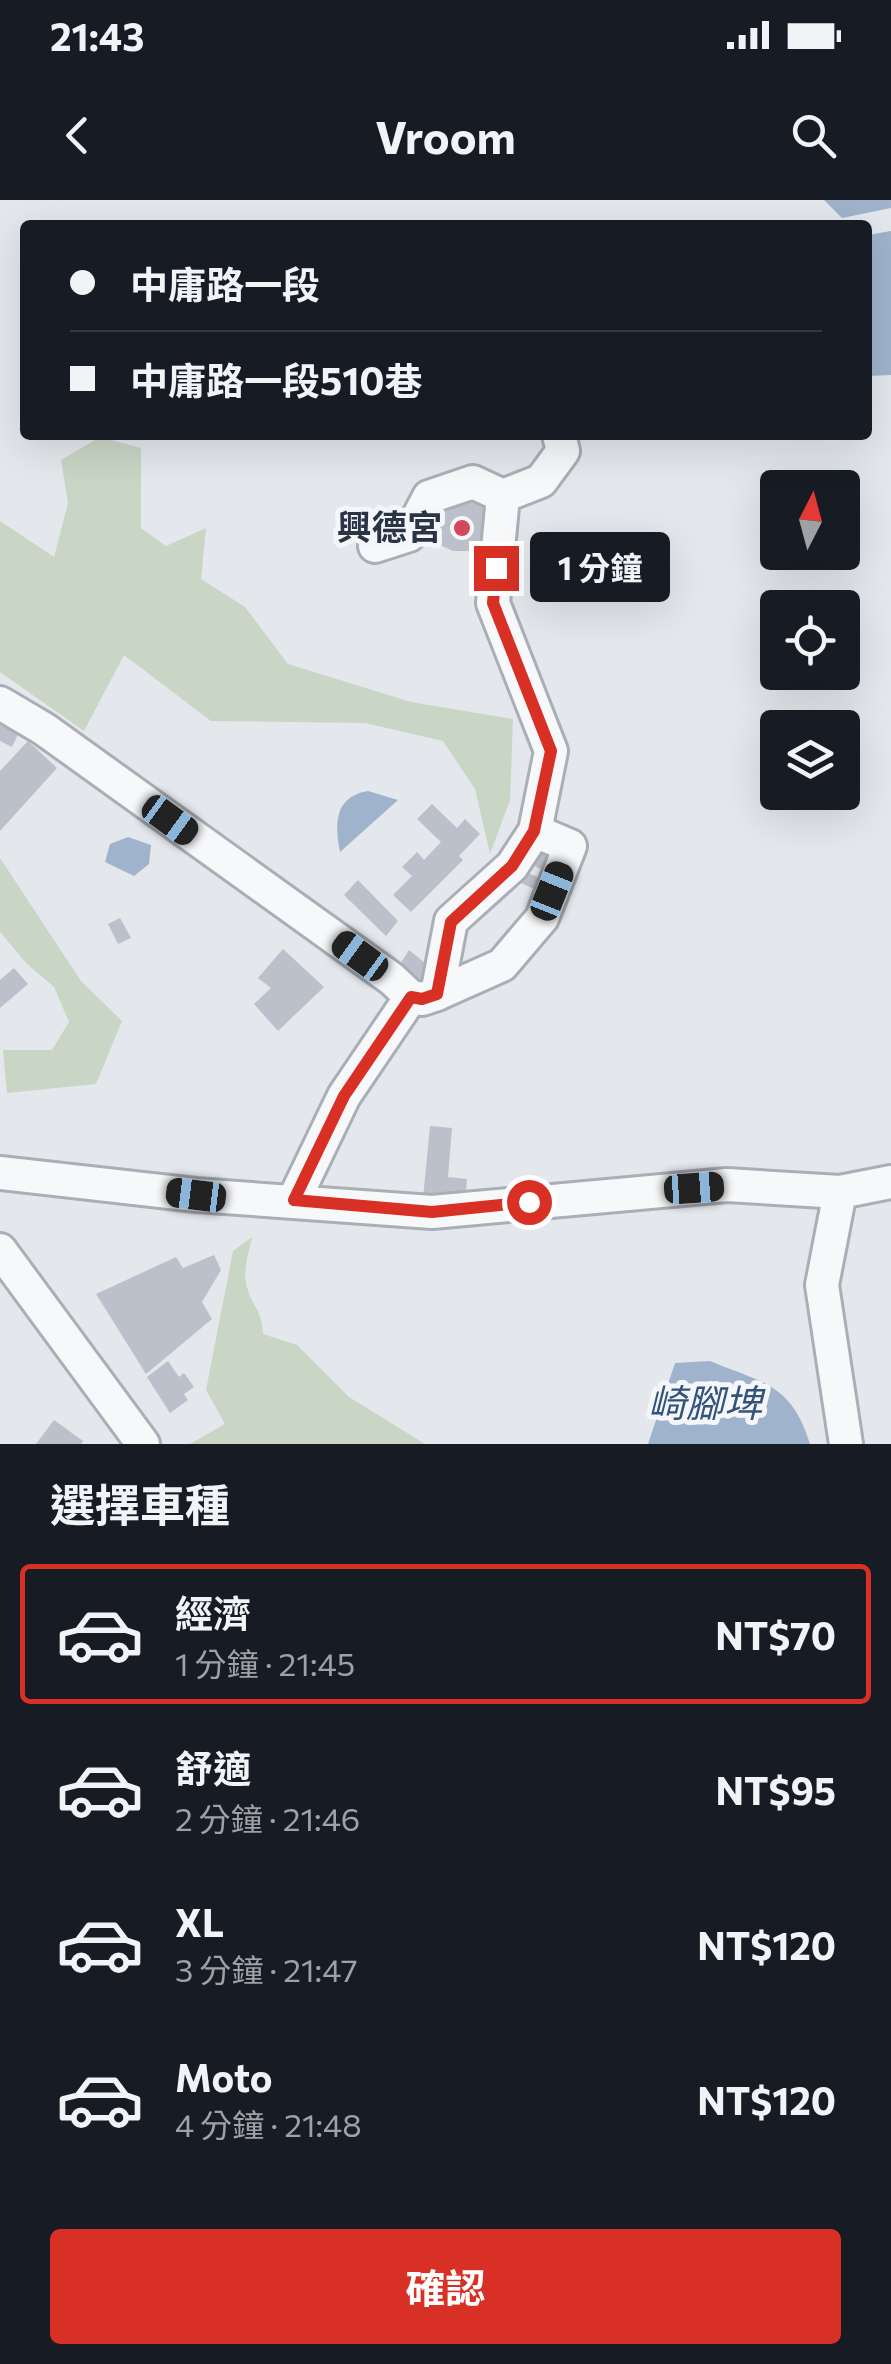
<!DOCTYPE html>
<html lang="zh-TW">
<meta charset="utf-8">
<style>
:root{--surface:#171b24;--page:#242831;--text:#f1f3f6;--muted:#9ea1a6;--line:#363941;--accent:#d93025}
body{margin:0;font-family:Commissioner,"Noto Sans TC",sans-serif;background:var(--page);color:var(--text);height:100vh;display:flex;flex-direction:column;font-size:38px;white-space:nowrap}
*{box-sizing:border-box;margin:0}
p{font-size:32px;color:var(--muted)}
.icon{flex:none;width:55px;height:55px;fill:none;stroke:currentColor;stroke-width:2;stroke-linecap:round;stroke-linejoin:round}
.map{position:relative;height:1244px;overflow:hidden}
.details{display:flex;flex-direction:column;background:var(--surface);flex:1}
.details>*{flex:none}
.guide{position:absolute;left:20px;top:20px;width:852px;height:220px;border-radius:10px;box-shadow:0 10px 40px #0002;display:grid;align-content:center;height:220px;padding:0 50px;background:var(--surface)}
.needle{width:65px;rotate:6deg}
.buttons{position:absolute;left:760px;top:270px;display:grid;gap:20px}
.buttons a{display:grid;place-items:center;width:100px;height:100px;border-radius:10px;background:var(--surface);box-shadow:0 10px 40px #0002;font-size:50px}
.end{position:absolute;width:45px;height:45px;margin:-22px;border:12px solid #d93025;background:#fff;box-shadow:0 0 0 5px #fff}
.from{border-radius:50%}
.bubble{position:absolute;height:70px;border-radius:10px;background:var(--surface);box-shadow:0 10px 40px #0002;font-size:32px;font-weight:700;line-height:70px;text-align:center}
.car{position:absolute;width:30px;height:60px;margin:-30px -15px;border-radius:12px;box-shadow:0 0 8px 2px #0007;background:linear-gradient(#222 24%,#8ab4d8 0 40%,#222 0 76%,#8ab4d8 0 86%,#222 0)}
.guide b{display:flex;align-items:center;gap:35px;height:95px;font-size:38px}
.guide b+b{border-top:2px solid var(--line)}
.guide i{width:25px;height:25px;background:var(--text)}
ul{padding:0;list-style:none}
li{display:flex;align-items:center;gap:30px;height:140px;margin:0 20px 15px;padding:0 30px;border:5px solid transparent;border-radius:10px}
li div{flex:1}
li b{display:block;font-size:38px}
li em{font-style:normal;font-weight:700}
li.active{border-color:var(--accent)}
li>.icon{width:90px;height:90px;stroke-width:1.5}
h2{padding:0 50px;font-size:45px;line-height:120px}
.primary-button{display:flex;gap:20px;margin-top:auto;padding:20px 50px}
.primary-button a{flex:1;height:115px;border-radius:10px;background:var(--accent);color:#fff;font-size:40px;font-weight:700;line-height:115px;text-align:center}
.status{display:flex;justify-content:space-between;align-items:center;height:70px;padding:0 50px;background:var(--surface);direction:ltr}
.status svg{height:28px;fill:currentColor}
header{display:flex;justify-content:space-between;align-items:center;height:130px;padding:0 50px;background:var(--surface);font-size:45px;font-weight:700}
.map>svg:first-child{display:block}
.green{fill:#c9d6c5}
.water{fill:#9fb4cc}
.building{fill:#bbc0ca}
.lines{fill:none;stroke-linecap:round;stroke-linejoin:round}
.minor-casing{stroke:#a9aeb7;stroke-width:38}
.minor{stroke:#f7f8fa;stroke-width:32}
.route{stroke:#d93025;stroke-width:12}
.poi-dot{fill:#d1495b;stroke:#f4f6f9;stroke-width:4}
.labels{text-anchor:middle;stroke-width:10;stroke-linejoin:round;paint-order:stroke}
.poi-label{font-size:35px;font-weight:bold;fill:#2b3445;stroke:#f4f6f9;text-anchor:end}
.water-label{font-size:38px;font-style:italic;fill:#34527a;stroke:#f4f6f9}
</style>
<div class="status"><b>21:43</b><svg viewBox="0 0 49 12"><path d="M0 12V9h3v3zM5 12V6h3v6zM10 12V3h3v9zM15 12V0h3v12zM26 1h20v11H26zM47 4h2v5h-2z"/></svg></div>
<header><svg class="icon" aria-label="back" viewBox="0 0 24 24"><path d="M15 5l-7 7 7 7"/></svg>Vroom<svg class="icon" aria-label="search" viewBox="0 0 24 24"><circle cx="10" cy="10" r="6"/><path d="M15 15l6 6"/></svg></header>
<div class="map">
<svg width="891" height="1244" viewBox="0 0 891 1244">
<rect width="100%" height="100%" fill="#e4e7ec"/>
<g class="green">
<polygon points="100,237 141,248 141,328 166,346 206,328 201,379 245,407 288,464 411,502 513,519 510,600 490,654 475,589 443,541 365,523 211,521 124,455 84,531 0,472 0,321 54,357 68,303 61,260"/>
<polygon points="0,658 81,781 122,821 96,884 7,893 3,850 52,850 69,822 54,787 27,764 0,732"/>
<path d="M252,1037C249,1053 242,1071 247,1087C252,1107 261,1107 263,1134L297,1145L349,1197L425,1244H190L225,1224L206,1190L233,1051Z"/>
</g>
<g class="water">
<polygon points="824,0 891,0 891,8 842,18"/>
<polygon points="891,31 891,175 868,176 868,35"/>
<path d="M368,591L398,600L340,652C334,622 335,597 368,591Z"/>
<polygon points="128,637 151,645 149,664 134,676 105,662 110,644"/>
<path d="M710,1161C763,1183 792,1184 810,1244H648L675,1163Z"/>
</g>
<g class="building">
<polygon points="485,294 489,351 453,351 431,341 435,303"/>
<polygon points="0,525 18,534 12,547 0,541"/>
<polygon points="28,541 57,568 0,631 0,571"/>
<polygon points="432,604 457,628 465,619 480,634 459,656 463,660 411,712 393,695 412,676 402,667 417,652 424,660 441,642 417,619"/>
<polygon points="535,649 552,657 545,671 527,662"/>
<polygon points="521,670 540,678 534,689 517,681"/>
<polygon points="358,680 398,721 386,736 344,695"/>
<polygon points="120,718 131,738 118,744 108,724"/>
<polygon points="283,749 324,787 278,831 254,804 271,788 258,778"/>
<polygon points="409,750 430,767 429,785 399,766"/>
<polygon points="14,768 28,784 0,808 0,780"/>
<polygon points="430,926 452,928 448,977 467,979 465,1002 423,998"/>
<polygon points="214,1055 221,1070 202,1102 212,1119 146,1174 96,1094 176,1057 183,1068"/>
<polygon points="168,1161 179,1177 184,1173 194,1187 184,1194 188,1200 170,1213 147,1177"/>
<polygon points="54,1220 83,1241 81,1244 36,1244"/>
</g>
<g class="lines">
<g class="minor-casing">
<g id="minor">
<polyline points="375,346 409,335 429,297 473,282 503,296"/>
<polyline points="0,503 44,529 392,779 411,797"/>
<polyline points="437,794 502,765 542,718 570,646 535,631"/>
<polyline points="411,797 422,799 437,794 451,721 512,666 535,631 551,551 493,403 503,296 541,281 563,251 559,235"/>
<polyline points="0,973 196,995 432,1012 727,985 840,992 891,982"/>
<polyline points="840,992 822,1085 846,1244"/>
<polyline points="294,1000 344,896 411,797"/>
<polyline points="0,1050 143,1244"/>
</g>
</g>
<use href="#minor" class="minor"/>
</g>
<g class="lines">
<polyline class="route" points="496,368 493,403 551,551 534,631 512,666 451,722 437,794 422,799 411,797 344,896 294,1000 432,1012 529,1002"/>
</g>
<circle class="poi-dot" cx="462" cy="328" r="10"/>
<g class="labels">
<g class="poi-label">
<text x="442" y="340">興德宮</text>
</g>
<g class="water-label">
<text x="705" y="1217">崎腳埤</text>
</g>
</g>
</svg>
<div class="buttons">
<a><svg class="needle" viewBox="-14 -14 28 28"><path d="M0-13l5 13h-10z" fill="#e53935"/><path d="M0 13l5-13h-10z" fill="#9ea1a6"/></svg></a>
<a><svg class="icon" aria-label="locate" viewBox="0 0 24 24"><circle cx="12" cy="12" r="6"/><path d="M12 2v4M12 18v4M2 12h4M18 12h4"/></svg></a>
<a><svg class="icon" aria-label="layers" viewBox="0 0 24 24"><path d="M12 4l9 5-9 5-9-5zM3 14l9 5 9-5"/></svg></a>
</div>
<i class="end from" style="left:529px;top:1002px"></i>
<i class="end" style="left:496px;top:368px"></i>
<div class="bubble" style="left:530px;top:332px;width:140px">1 分鐘</div>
<i class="car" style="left:170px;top:620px;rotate:126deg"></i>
<i class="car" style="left:552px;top:691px;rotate:22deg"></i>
<i class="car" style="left:360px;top:756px;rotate:306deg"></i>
<i class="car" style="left:694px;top:988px;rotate:86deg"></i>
<i class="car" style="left:196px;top:995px;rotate:277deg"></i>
<div class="guide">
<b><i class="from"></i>中庸路一段</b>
<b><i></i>中庸路一段510巷</b>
</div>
</div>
<section class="details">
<h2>選擇車種</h2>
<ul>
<li class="active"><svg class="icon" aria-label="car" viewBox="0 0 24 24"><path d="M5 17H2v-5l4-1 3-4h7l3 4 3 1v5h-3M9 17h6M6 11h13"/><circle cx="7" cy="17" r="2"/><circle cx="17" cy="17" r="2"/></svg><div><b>經濟</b><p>1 分鐘 · 21:45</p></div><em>NT$70</em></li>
<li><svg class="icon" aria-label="car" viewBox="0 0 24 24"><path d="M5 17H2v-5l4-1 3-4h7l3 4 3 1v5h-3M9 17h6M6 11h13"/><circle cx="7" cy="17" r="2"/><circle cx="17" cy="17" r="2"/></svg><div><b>舒適</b><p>2 分鐘 · 21:46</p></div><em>NT$95</em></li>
<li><svg class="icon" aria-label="car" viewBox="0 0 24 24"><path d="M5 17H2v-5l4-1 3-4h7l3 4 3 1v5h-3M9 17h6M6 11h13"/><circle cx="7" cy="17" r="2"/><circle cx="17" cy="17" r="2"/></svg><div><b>XL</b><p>3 分鐘 · 21:47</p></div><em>NT$120</em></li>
<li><svg class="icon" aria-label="car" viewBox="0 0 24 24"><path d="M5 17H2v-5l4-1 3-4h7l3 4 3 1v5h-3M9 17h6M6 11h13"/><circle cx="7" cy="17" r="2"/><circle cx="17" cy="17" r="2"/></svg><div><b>Moto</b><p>4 分鐘 · 21:48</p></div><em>NT$120</em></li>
</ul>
<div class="primary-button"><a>確認</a></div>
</section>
